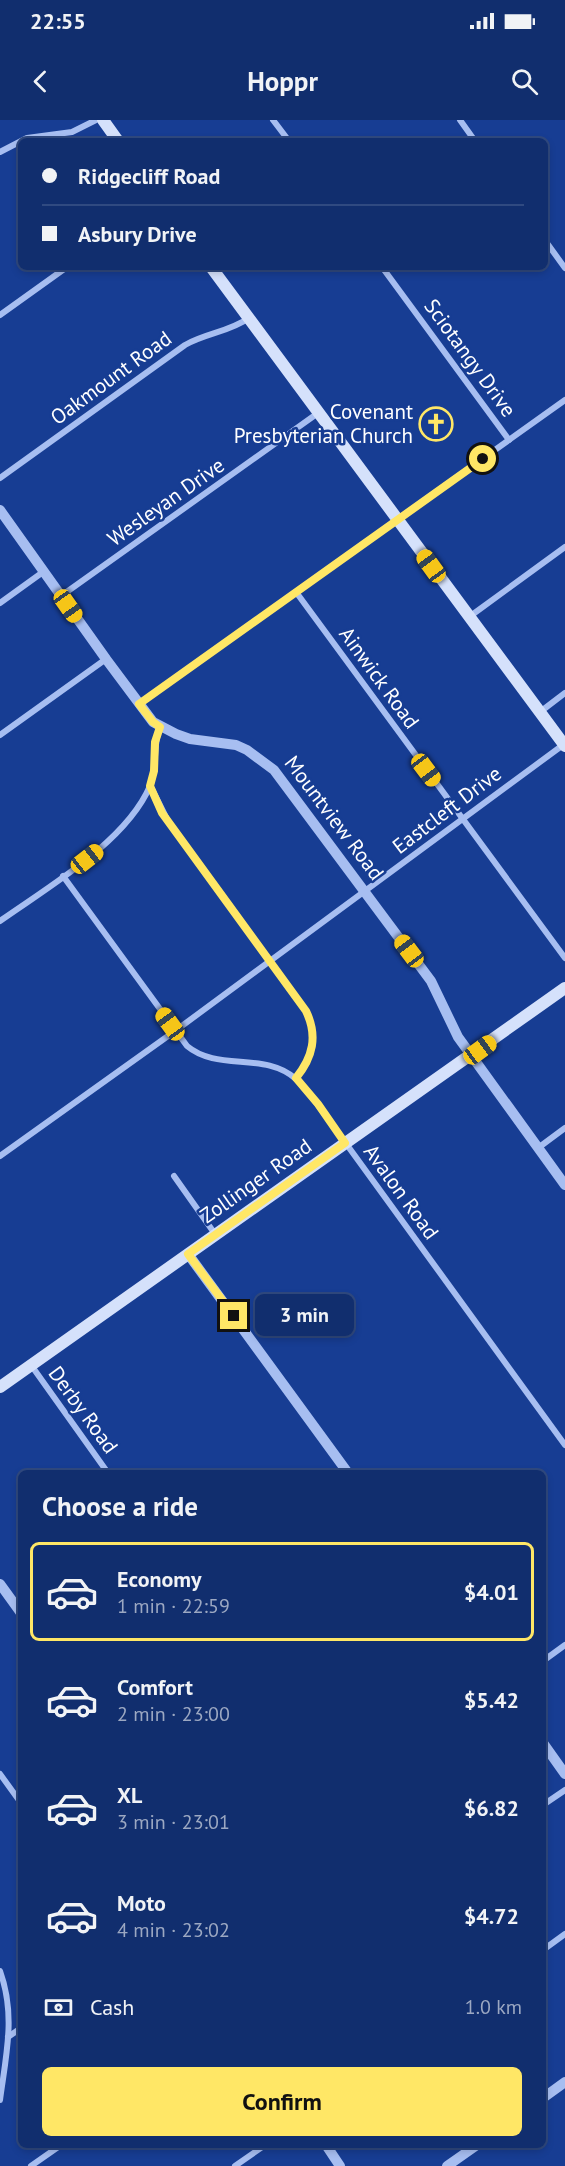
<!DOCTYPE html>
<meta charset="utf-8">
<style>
:root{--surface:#112e6e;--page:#1a3673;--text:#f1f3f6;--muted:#9ca8c2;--line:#304a81;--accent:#ffe766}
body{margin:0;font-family:"PT Sans",sans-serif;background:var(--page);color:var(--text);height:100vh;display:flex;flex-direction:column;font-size:22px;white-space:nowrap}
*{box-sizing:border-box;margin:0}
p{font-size:20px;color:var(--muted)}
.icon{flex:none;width:33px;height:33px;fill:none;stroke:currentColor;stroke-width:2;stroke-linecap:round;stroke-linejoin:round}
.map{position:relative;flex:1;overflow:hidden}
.panel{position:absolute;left:18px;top:1350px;width:528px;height:678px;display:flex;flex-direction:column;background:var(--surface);border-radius:9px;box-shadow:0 3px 9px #0003,0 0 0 2px var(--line)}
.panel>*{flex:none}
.guide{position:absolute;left:18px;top:18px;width:530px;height:132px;border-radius:9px;box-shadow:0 3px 9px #0003,0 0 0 2px var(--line);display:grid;align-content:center;height:132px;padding:0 24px;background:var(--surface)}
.end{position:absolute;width:27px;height:27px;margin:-14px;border:8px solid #ffe766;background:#111;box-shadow:0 0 0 3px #111}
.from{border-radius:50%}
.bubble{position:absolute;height:42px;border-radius:9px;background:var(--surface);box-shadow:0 3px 9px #0003,0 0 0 2px var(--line);font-size:20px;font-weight:600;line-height:42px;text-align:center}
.car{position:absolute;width:18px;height:36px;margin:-18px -9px;border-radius:8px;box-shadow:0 0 4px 2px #0007;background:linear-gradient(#f5c518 24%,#345 0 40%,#f5c518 0 76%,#345 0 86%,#f5c518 0)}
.guide b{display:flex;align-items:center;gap:21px;height:57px;font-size:22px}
.guide b+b{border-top:2px solid var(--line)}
.guide i{width:15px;height:15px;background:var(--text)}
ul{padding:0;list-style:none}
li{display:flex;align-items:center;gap:18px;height:99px;margin:0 12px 9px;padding:0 12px;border:3px solid transparent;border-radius:9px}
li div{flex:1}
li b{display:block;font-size:22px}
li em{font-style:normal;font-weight:600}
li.selected{border-color:var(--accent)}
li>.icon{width:54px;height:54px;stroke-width:1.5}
h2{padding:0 24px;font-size:27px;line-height:72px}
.pay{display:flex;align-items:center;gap:15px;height:66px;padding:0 24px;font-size:22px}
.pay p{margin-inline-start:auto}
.cta{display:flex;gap:12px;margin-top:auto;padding:12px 24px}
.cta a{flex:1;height:69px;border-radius:9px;background:var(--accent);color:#111;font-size:24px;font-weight:600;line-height:69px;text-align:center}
.status{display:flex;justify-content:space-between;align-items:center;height:42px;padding:0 30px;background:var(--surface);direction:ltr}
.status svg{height:16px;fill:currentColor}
header{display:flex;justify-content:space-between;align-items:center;height:78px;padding:0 24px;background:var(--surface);font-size:27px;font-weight:600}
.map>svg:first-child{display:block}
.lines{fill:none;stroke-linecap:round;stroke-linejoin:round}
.minor{stroke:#a7bef1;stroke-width:6}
.tertiary{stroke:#a7bef1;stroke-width:10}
.secondary{stroke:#d5e1fb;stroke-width:12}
.route{stroke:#ffe766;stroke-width:8}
.labels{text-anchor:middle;stroke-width:5;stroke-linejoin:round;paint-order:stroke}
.street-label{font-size:21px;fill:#fff;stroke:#173d93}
.poi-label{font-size:21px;fill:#fff;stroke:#173d93;text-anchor:end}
</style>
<div class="status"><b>22:55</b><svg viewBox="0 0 49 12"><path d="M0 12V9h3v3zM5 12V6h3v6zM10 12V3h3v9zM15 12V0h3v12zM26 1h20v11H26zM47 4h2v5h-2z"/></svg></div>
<header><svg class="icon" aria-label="back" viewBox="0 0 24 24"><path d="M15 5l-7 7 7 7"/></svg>Hoppr<svg class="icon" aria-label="search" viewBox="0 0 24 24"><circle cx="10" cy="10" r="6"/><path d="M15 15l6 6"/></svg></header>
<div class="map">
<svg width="565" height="2046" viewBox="0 0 565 2046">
<rect width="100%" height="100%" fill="#173d93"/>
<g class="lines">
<g class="minor">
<polyline points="273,0 289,21"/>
<polyline points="460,0 475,21"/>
<polyline points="0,32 27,18 72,12 96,0"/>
<polyline points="544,119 565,148"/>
<polyline points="382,147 509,320"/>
<polyline points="0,195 67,147"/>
<path d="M0,358L185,225C206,213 229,212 249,198"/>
<polyline points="296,472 565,838"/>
<polyline points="61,476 318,293"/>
<polyline points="0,483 43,452"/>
<polyline points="469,497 565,427"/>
<polyline points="139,584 565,280"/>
<polyline points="540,592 565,573"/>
<polyline points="0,615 106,539"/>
<path d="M150,665L169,703L306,891C318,916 313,937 296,958"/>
<path d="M63,756L187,926C218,952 265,931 296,959C304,967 311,976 318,985L565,1325"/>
<path d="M0,801C48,767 126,722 150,666C158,647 152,626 160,607"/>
<polyline points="538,1028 565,1008"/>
<polyline points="0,1036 175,911 563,625"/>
<polyline points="174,1056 215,1114"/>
<polyline points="31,1245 108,1353"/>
<polyline points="543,1541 565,1525"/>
<polyline points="0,1654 21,1683"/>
<polyline points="543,1685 565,1670"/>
<polyline points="543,1830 565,1814"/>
<path d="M0,1851C16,1895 6,1935 0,1980"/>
<polyline points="8,1917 21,1908"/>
<polyline points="31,2046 61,2025"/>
<polyline points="235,2046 265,2025"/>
</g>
<g class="tertiary">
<polyline points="0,390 106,539 153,602 176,614 190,619 236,625 247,630 274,650 431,861 458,917 565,1065"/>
<polyline points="188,1134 348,1353"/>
<polyline points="0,1464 21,1493"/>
<polyline points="543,1623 565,1654"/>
<polyline points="543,1978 565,1962"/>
<polyline points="326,2025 340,2046"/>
<polyline points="447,2046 477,2025"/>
</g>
<g class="secondary">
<polyline points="103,0 118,21"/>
<polyline points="211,147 565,626"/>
<polyline points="0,1267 565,868"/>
</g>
</g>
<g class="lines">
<path class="route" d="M234,1196L188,1134L345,1023L318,984L296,958C313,937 318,916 306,891L162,693L150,666L154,651L155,622L160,607L153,602L139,584L483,339"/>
</g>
<defs>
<g id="church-ring" transform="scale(1.725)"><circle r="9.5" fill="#173d93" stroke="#ffe766" stroke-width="1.5"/><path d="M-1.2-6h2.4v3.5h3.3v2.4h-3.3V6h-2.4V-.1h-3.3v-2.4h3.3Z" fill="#ffe766"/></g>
</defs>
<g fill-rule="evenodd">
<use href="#church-ring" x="436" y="304"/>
</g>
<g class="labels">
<g class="street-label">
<text transform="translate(470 238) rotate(54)" y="7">Sciotangy Drive</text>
<text transform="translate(111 258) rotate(-36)" y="7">Oakmount Road</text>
<text transform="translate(166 382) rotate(-35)" y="7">Wesleyan Drive</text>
<text transform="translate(379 558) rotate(54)" y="7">Ainwick Road</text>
<text transform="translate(447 690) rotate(-37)" y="7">Eastcleft Drive</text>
<text transform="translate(334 698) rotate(53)" y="7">Mountview Road</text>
<text transform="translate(256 1061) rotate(-35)" y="7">Zollinger Road</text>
<text transform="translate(401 1072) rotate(54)" y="7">Avalon Road</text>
<text transform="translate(83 1290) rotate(54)" y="7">Derby Road</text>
</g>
<g class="poi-label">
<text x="413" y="299">Covenant<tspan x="413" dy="24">Presbyterian Church</tspan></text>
</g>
</g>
</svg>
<i class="end from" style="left:483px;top:339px"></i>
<i class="end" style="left:234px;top:1196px"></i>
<div class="bubble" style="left:255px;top:1174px;width:99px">3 min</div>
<i class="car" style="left:431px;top:446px;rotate:324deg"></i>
<i class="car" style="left:68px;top:486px;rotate:145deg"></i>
<i class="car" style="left:426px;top:650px;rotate:143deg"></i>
<i class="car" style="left:87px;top:739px;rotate:52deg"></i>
<i class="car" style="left:409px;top:831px;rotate:323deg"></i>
<i class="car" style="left:170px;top:904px;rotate:324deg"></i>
<i class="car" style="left:480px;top:930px;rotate:54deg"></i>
<div class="guide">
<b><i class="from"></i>Ridgecliff Road</b>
<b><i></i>Asbury Drive</b>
</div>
<section class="panel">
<h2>Choose a ride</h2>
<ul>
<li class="selected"><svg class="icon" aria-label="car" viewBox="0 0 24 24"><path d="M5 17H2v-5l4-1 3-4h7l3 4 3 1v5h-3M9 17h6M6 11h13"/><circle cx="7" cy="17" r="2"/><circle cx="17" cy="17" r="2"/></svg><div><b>Economy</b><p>1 min · 22:59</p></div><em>$4.01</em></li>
<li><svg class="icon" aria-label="car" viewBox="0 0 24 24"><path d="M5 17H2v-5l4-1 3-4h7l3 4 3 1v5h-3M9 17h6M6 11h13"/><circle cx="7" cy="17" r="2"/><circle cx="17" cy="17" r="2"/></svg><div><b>Comfort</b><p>2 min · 23:00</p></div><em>$5.42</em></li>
<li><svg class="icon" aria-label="car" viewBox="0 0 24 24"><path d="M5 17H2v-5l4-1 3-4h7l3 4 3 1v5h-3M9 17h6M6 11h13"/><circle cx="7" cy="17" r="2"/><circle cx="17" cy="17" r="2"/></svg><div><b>XL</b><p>3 min · 23:01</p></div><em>$6.82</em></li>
<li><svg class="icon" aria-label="car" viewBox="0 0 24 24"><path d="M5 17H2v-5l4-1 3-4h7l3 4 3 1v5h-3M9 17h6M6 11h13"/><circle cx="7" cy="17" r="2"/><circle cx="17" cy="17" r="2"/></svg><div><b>Moto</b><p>4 min · 23:02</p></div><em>$4.72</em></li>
</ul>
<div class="pay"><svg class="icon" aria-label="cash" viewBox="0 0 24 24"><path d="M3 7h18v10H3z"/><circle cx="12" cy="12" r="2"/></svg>Cash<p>1.0 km</p></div>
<div class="cta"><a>Confirm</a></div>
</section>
</div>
